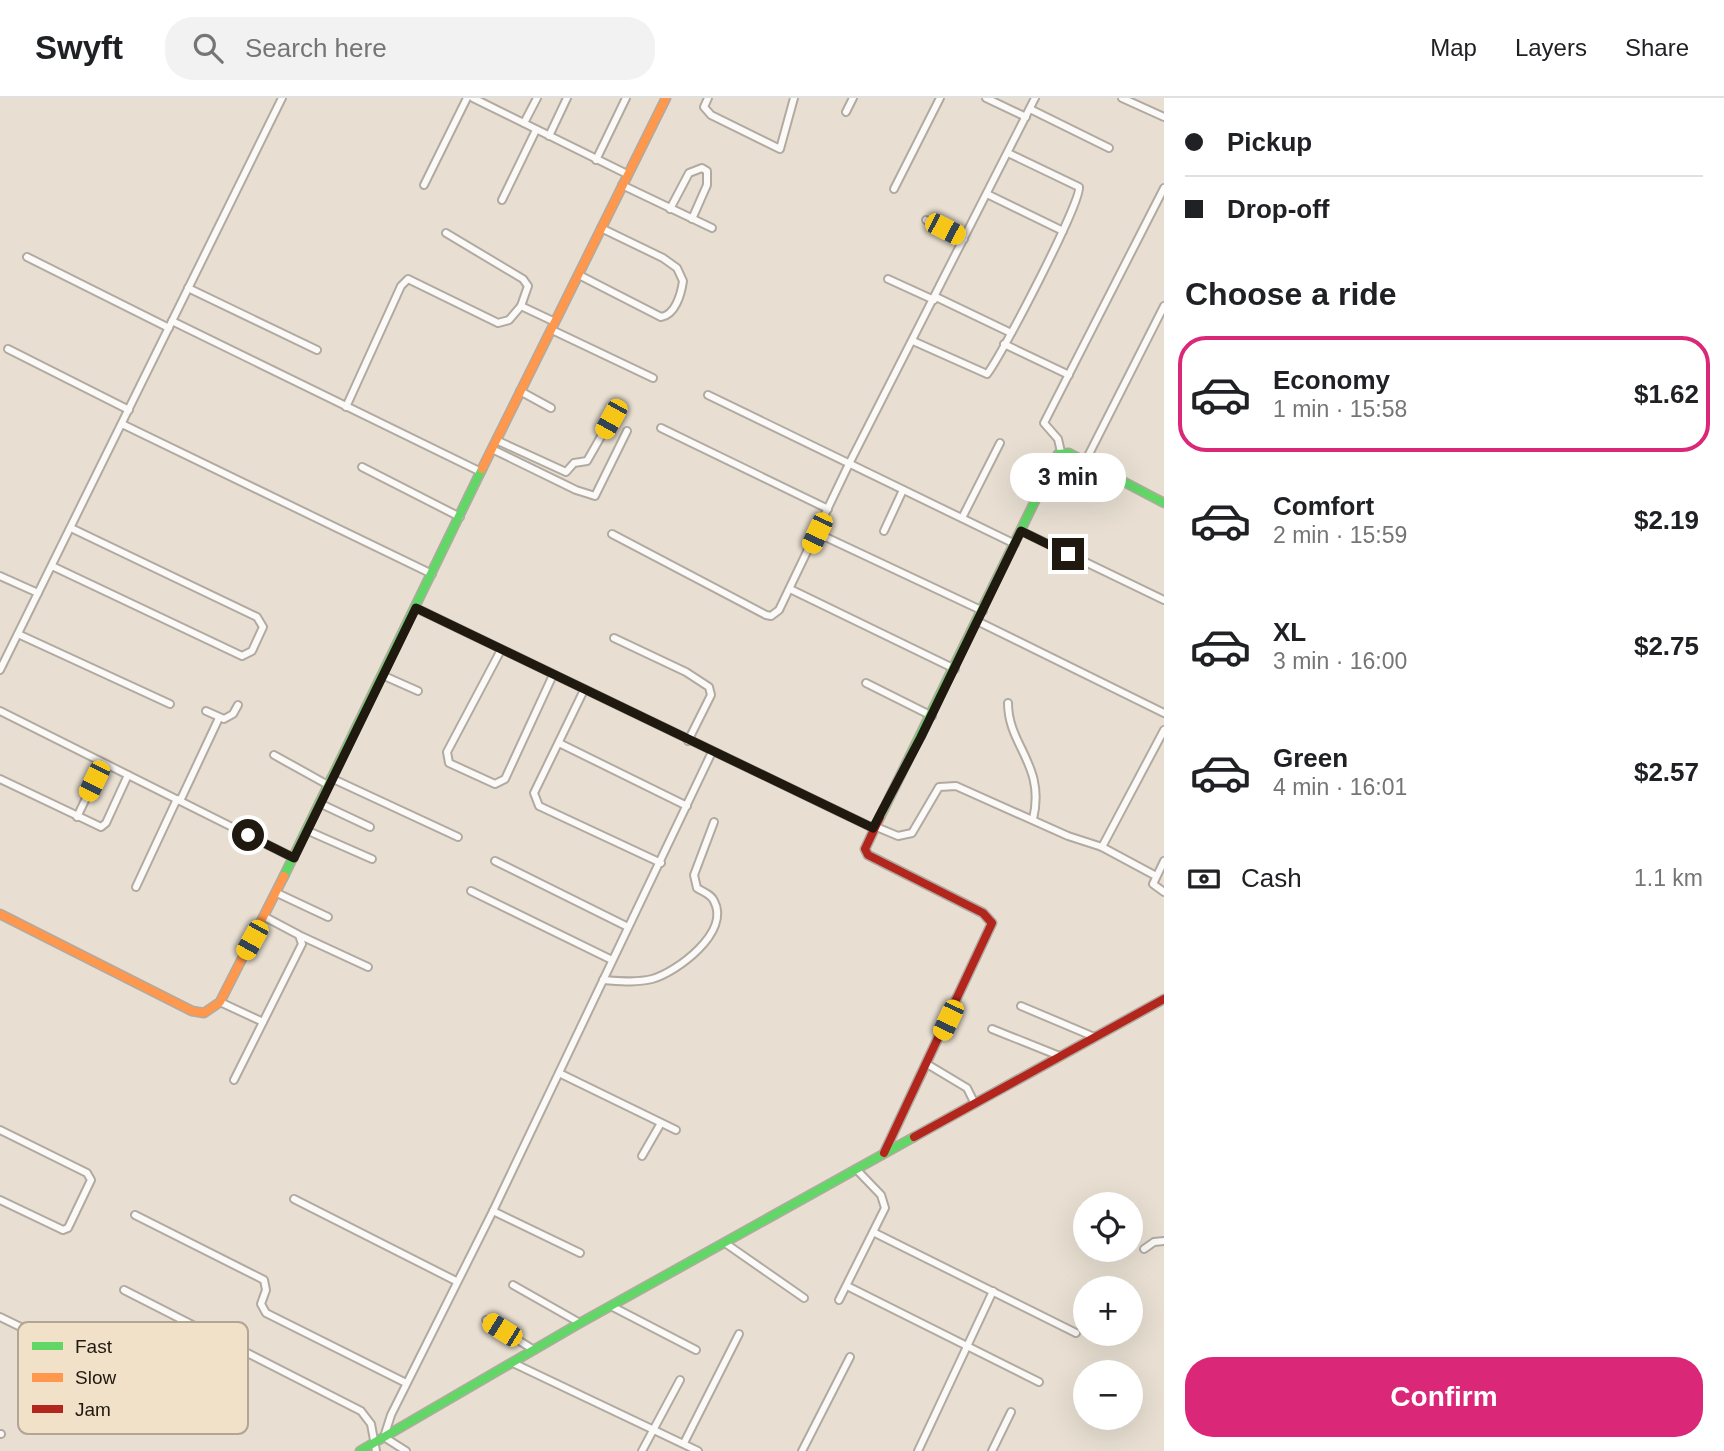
<!DOCTYPE html>
<meta charset="utf-8">
<style>
:root{--surface:#fff;--page:#f2f2f2;--text:#202124;--muted:#757577;--line:#e0e0e0;--accent:#db2777}
body{margin:0;font-family:Arial,sans-serif;background:var(--page);color:var(--text);height:100vh;display:flex;flex-direction:column;font-size:26px;white-space:nowrap}
*{box-sizing:border-box;margin:0}
p{font-size:23px;color:var(--muted)}
.icon{flex:none;width:38px;height:38px;fill:none;stroke:currentColor;stroke-width:2;stroke-linecap:round;stroke-linejoin:round}
.map{position:relative;flex:1;overflow:hidden}
.details{display:flex;flex-direction:column;background:var(--surface);width:560px}
.details>*{flex:none}
.banner{display:grid;align-content:center;height:154px;padding:0 21px;background:var(--surface)}
.buttons{position:absolute;left:1073px;top:1094px;display:grid;gap:14px}
.buttons a{display:grid;place-items:center;width:70px;height:70px;border-radius:50%;background:var(--surface);box-shadow:0 7px 28px #0002;font-size:35px}
.end{position:absolute;width:32px;height:32px;margin:-16px;border:9px solid #1f1910;background:#fff;box-shadow:0 0 0 4px #fff}
.from{border-radius:50%}
.bubble{position:absolute;height:49px;border-radius:24px;background:var(--surface);box-shadow:0 7px 28px #0002;font-size:23px;font-weight:700;line-height:49px;text-align:center}
.car{position:absolute;width:21px;height:42px;margin:-21px -10px;border-radius:9px;box-shadow:0 0 5px 2px #0007;background:linear-gradient(#f5c518 24%,#345 0 40%,#f5c518 0 76%,#345 0 86%,#f5c518 0)}
.banner b{display:flex;align-items:center;gap:24px;height:66px;font-size:26px}
.banner b+b{border-top:2px solid var(--line)}
.banner i{width:18px;height:18px;background:var(--text)}
ul{padding:0;list-style:none}
li{display:flex;align-items:center;gap:21px;height:116px;margin:0 14px 10px;padding:0 7px;border:4px solid transparent;border-radius:28px}
li div{flex:1}
li b{display:block;font-size:26px}
li em{font-style:normal;font-weight:700}
li.active{border-color:var(--accent)}
li>.icon{width:63px;height:63px;stroke-width:1.5}
h2{padding:0 21px;font-size:32px;line-height:84px}
.pay{display:flex;align-items:center;gap:18px;height:77px;padding:0 21px;font-size:26px}
.pay p{margin-inline-start:auto}
.action{display:flex;gap:14px;margin-top:auto;padding:14px 21px}
.action a{flex:1;height:80px;border-radius:28px;background:var(--accent);color:#fff;font-size:28px;font-weight:700;line-height:80px;text-align:center}
header{display:flex;align-items:center;gap:42px;box-sizing:border-box;height:98px;padding:0 35px;background:var(--surface);border-bottom:2px solid var(--line)}
header strong{font-size:33px}
nav{display:flex;gap:38px;margin-inline-start:auto;font-size:24px}
.search{width:490px;height:63px;background:var(--page);display:flex;align-items:center;gap:18px;box-sizing:border-box;padding:0 24px;border-radius:28px;color:var(--muted);font-size:26px}
main{display:flex;flex:1;min-height:0}
.map>svg:first-child{display:block}
.lines{fill:none;stroke-linecap:round;stroke-linejoin:round}
.street-casing{stroke:#b1aaa0;stroke-width:10}
.fast-casing{stroke:#b1aaa0;stroke-width:11}
.slow-casing{stroke:#b1aaa0;stroke-width:11}
.jam-casing{stroke:#b1aaa0;stroke-width:11}
.street{stroke:#fcfaf8;stroke-width:6}
.fast{stroke:#63d668;stroke-width:8}
.slow{stroke:#ff974d;stroke-width:8}
.jam{stroke:#b3261e;stroke-width:8}
.route{stroke:#1f1910;stroke-width:9}
.key{fill:#f1e1c9;stroke:#b2a592;stroke-width:2}
.key-label{font-size:19px;fill:#1f1910}
</style>
<header>
<strong>Swyft</strong>
<div class="search"><svg class="icon" aria-label="search" viewBox="0 0 24 24"><circle cx="10" cy="10" r="6"/><path d="M15 15l6 6"/></svg>Search here</div>
<nav><a>Map</a><a>Layers</a><a>Share</a></nav>
</header>
<main>
<div class="map">
<svg width="1164" height="1353" viewBox="0 0 1164 1353">
<rect width="100%" height="100%" fill="#e8dfd2"/>
<g class="lines">
<g class="street-casing">
<g id="street">
<polyline points="473,0 627,76"/>
<polyline points="708,0 704,9 711,17 780,51 794,0"/>
<polyline points="986,0 1026,19"/>
<polyline points="1122,0 1164,19"/>
<polyline points="1030,11 1109,50"/>
<polyline points="846,14 853,0"/>
<polyline points="524,25 537,0"/>
<polyline points="549,38 567,0"/>
<polyline points="596,62 626,0"/>
<polyline points="424,87 467,0"/>
<polyline points="622,87 712,130"/>
<polyline points="894,91 940,0"/>
<polyline points="987,96 1063,133"/>
<polyline points="502,102 536,32"/>
<polyline points="670,111 689,75 702,70 707,73 707,87 692,121"/>
<polyline points="926,122 964,141"/>
<polyline points="446,135 523,181 528,188 521,208 555,224"/>
<polyline points="27,159 169,230"/>
<path d="M579,177L661,219C675,217 681,197 683,183L677,170L663,160L601,130"/>
<polyline points="888,181 934,202"/>
<polyline points="188,190 317,252"/>
<polyline points="936,199 1009,234"/>
<polyline points="172,223 481,374"/>
<polyline points="552,232 653,280"/>
<path d="M913,243L987,276C1001,259 1082,103 1079,89L1008,55"/>
<polyline points="1004,246 1069,277"/>
<polyline points="8,251 129,312"/>
<polyline points="520,293 551,310"/>
<polyline points="708,297 1015,446"/>
<polyline points="346,309 401,188 408,181 498,225 509,222 521,208"/>
<polyline points="122,326 432,476"/>
<polyline points="661,330 828,411"/>
<polyline points="496,342 566,374 574,365 587,363 611,321"/>
<polyline points="492,351 576,392 595,398 627,333"/>
<polyline points="1061,354 1058,341 1044,325 1164,90"/>
<polyline points="1085,364 1164,208"/>
<polyline points="362,369 460,419"/>
<polyline points="962,420 1000,345"/>
<polyline points="884,433 903,392"/>
<polyline points="1021,433 1164,502"/>
<polyline points="817,435 983,513"/>
<polyline points="612,436 766,517 771,518 779,512 849,366 1035,0"/>
<polyline points="52,468 242,558 252,553 263,529 257,519 71,430"/>
<polyline points="0,478 38,495"/>
<polyline points="790,491 955,571"/>
<polyline points="416,510 873,730"/>
<polyline points="977,523 1164,615"/>
<polyline points="18,536 170,606"/>
<polyline points="614,540 686,574 709,589 711,597 688,643"/>
<polyline points="501,552 447,654 449,665 495,686 505,681 553,577"/>
<polyline points="0,572 282,0"/>
<polyline points="382,577 418,593"/>
<polyline points="866,585 932,618"/>
<polyline points="584,592 534,695 539,708 661,765"/>
<path d="M1008,605C1008,648 1046,667 1033,721"/>
<polyline points="0,613 294,760"/>
<polyline points="206,613 224,621 233,616 238,607"/>
<polyline points="559,645 687,708"/>
<polyline points="274,657 328,687"/>
<polyline points="331,680 458,739"/>
<polyline points="0,681 101,729 106,725 128,677"/>
<polyline points="180,703 219,620"/>
<polyline points="319,705 370,729"/>
<polyline points="77,719 103,665"/>
<polyline points="874,728 898,738 912,735 939,689 956,688 1068,738 1102,749 1156,778"/>
<polyline points="306,732 372,761"/>
<polyline points="1102,749 1164,632"/>
<polyline points="495,763 628,829"/>
<polyline points="1164,763 1153,786 1164,794"/>
<polyline points="136,789 177,701"/>
<polyline points="471,793 612,862"/>
<polyline points="277,795 328,819"/>
<polyline points="301,838 368,869"/>
<path d="M603,882C619,883 636,885 652,881C677,874 731,834 714,803C711,796 703,794 697,790L694,777L714,724"/>
<polyline points="220,904 263,924"/>
<polyline points="1021,908 1092,938"/>
<polyline points="992,931 1057,957"/>
<polyline points="927,966 967,990 974,1004"/>
<polyline points="559,975 676,1032"/>
<polyline points="234,982 302,846 299,837 265,819"/>
<polyline points="0,1032 87,1075 91,1082 68,1130 63,1132 0,1102"/>
<polyline points="642,1058 661,1025"/>
<polyline points="294,1101 456,1183"/>
<polyline points="493,1113 580,1155"/>
<polyline points="135,1117 264,1182 266,1192 261,1206 266,1215 406,1285"/>
<polyline points="875,1135 1076,1235"/>
<polyline points="725,1145 804,1200"/>
<polyline points="1144,1151 1154,1144 1164,1143"/>
<polyline points="513,1187 580,1225"/>
<polyline points="847,1188 1039,1284"/>
<polyline points="124,1192 361,1313 371,1326 376,1353"/>
<polyline points="839,1202 885,1110 881,1097 856,1071"/>
<polyline points="613,1209 696,1252"/>
<polyline points="0,1219 39,1238"/>
<polyline points="486,1222 534,1252"/>
<polyline points="513,1265 698,1353"/>
<polyline points="0,1336 1,1336"/>
<polyline points="684,1345 739,1236"/>
<polyline points="406,1353 384,1339 391,1317 493,1113 712,654"/>
<polyline points="642,1353 680,1282"/>
<polyline points="802,1353 850,1259"/>
<polyline points="918,1353 993,1193"/>
<polyline points="992,1353 1011,1314"/>
</g>
</g>
<g class="fast-casing">
<g id="fast">
<polyline points="880,719 1058,356 1069,355 1164,405"/>
<polyline points="284,778 482,371"/>
<polyline points="360,1353 580,1225 914,1039"/>
</g>
</g>
<g class="slow-casing">
<g id="slow">
<polyline points="482,371 666,0"/>
<polyline points="0,816 192,913 204,915 220,904 284,778"/>
</g>
</g>
<g class="jam-casing">
<g id="jam">
<polyline points="880,719 865,751 868,757 983,815 992,825 884,1055"/>
<polyline points="914,1039 1164,901"/>
</g>
</g>
<use href="#street" class="street"/>
<use href="#fast" class="fast"/>
<use href="#slow" class="slow"/>
<use href="#jam" class="jam"/>
</g>
<g class="lines">
<polyline class="route" points="248,737 294,760 416,510 873,730 921,639 1021,433 1068,456"/>
</g>
<rect x="18" y="1224" width="230" height="112" rx="10" class="key"/>
<rect x="32" y="1244" width="31" height="8" fill="#63d668"/>
<rect x="32" y="1275" width="31" height="9" fill="#ff974d"/>
<rect x="32" y="1307" width="31" height="8" fill="#b3261e"/>
<g class="key-label">
<text x="75" y="1255">Fast</text>
<text x="75" y="1286">Slow</text>
<text x="75" y="1318">Jam</text>
</g>
</svg>
<div class="buttons">
<a><svg class="icon" aria-label="locate" viewBox="0 0 24 24"><circle cx="12" cy="12" r="6"/><path d="M12 2v4M12 18v4M2 12h4M18 12h4"/></svg></a>
<a>+</a>
<a>−</a>
</div>
<i class="end from" style="left:248px;top:737px"></i>
<i class="end" style="left:1068px;top:456px"></i>
<div class="bubble" style="left:1010px;top:355px;width:116px">3 min</div>
<i class="car" style="left:945px;top:131px;rotate:117deg"></i>
<i class="car" style="left:611px;top:321px;rotate:209deg"></i>
<i class="car" style="left:817px;top:435px;rotate:205deg"></i>
<i class="car" style="left:94px;top:683px;rotate:206deg"></i>
<i class="car" style="left:252px;top:842px;rotate:209deg"></i>
<i class="car" style="left:948px;top:922px;rotate:205deg"></i>
<i class="car" style="left:502px;top:1232px;rotate:302deg"></i>
</div>
<section class="details">
<div class="banner">
<b><i class="from"></i>Pickup</b>
<b><i></i>Drop-off</b>
</div>
<h2>Choose a ride</h2>
<ul>
<li class="active"><svg class="icon" aria-label="car" viewBox="0 0 24 24"><path d="M5 17H2v-5l4-1 3-4h7l3 4 3 1v5h-3M9 17h6M6 11h13"/><circle cx="7" cy="17" r="2"/><circle cx="17" cy="17" r="2"/></svg><div><b>Economy</b><p>1 min · 15:58</p></div><em>$1.62</em></li>
<li><svg class="icon" aria-label="car" viewBox="0 0 24 24"><path d="M5 17H2v-5l4-1 3-4h7l3 4 3 1v5h-3M9 17h6M6 11h13"/><circle cx="7" cy="17" r="2"/><circle cx="17" cy="17" r="2"/></svg><div><b>Comfort</b><p>2 min · 15:59</p></div><em>$2.19</em></li>
<li><svg class="icon" aria-label="car" viewBox="0 0 24 24"><path d="M5 17H2v-5l4-1 3-4h7l3 4 3 1v5h-3M9 17h6M6 11h13"/><circle cx="7" cy="17" r="2"/><circle cx="17" cy="17" r="2"/></svg><div><b>XL</b><p>3 min · 16:00</p></div><em>$2.75</em></li>
<li><svg class="icon" aria-label="car" viewBox="0 0 24 24"><path d="M5 17H2v-5l4-1 3-4h7l3 4 3 1v5h-3M9 17h6M6 11h13"/><circle cx="7" cy="17" r="2"/><circle cx="17" cy="17" r="2"/></svg><div><b>Green</b><p>4 min · 16:01</p></div><em>$2.57</em></li>
</ul>
<div class="pay"><svg class="icon" aria-label="cash" viewBox="0 0 24 24"><path d="M3 7h18v10H3z"/><circle cx="12" cy="12" r="2"/></svg>Cash<p>1.1 km</p></div>
<div class="action"><a>Confirm</a></div>
</section>
</main>
